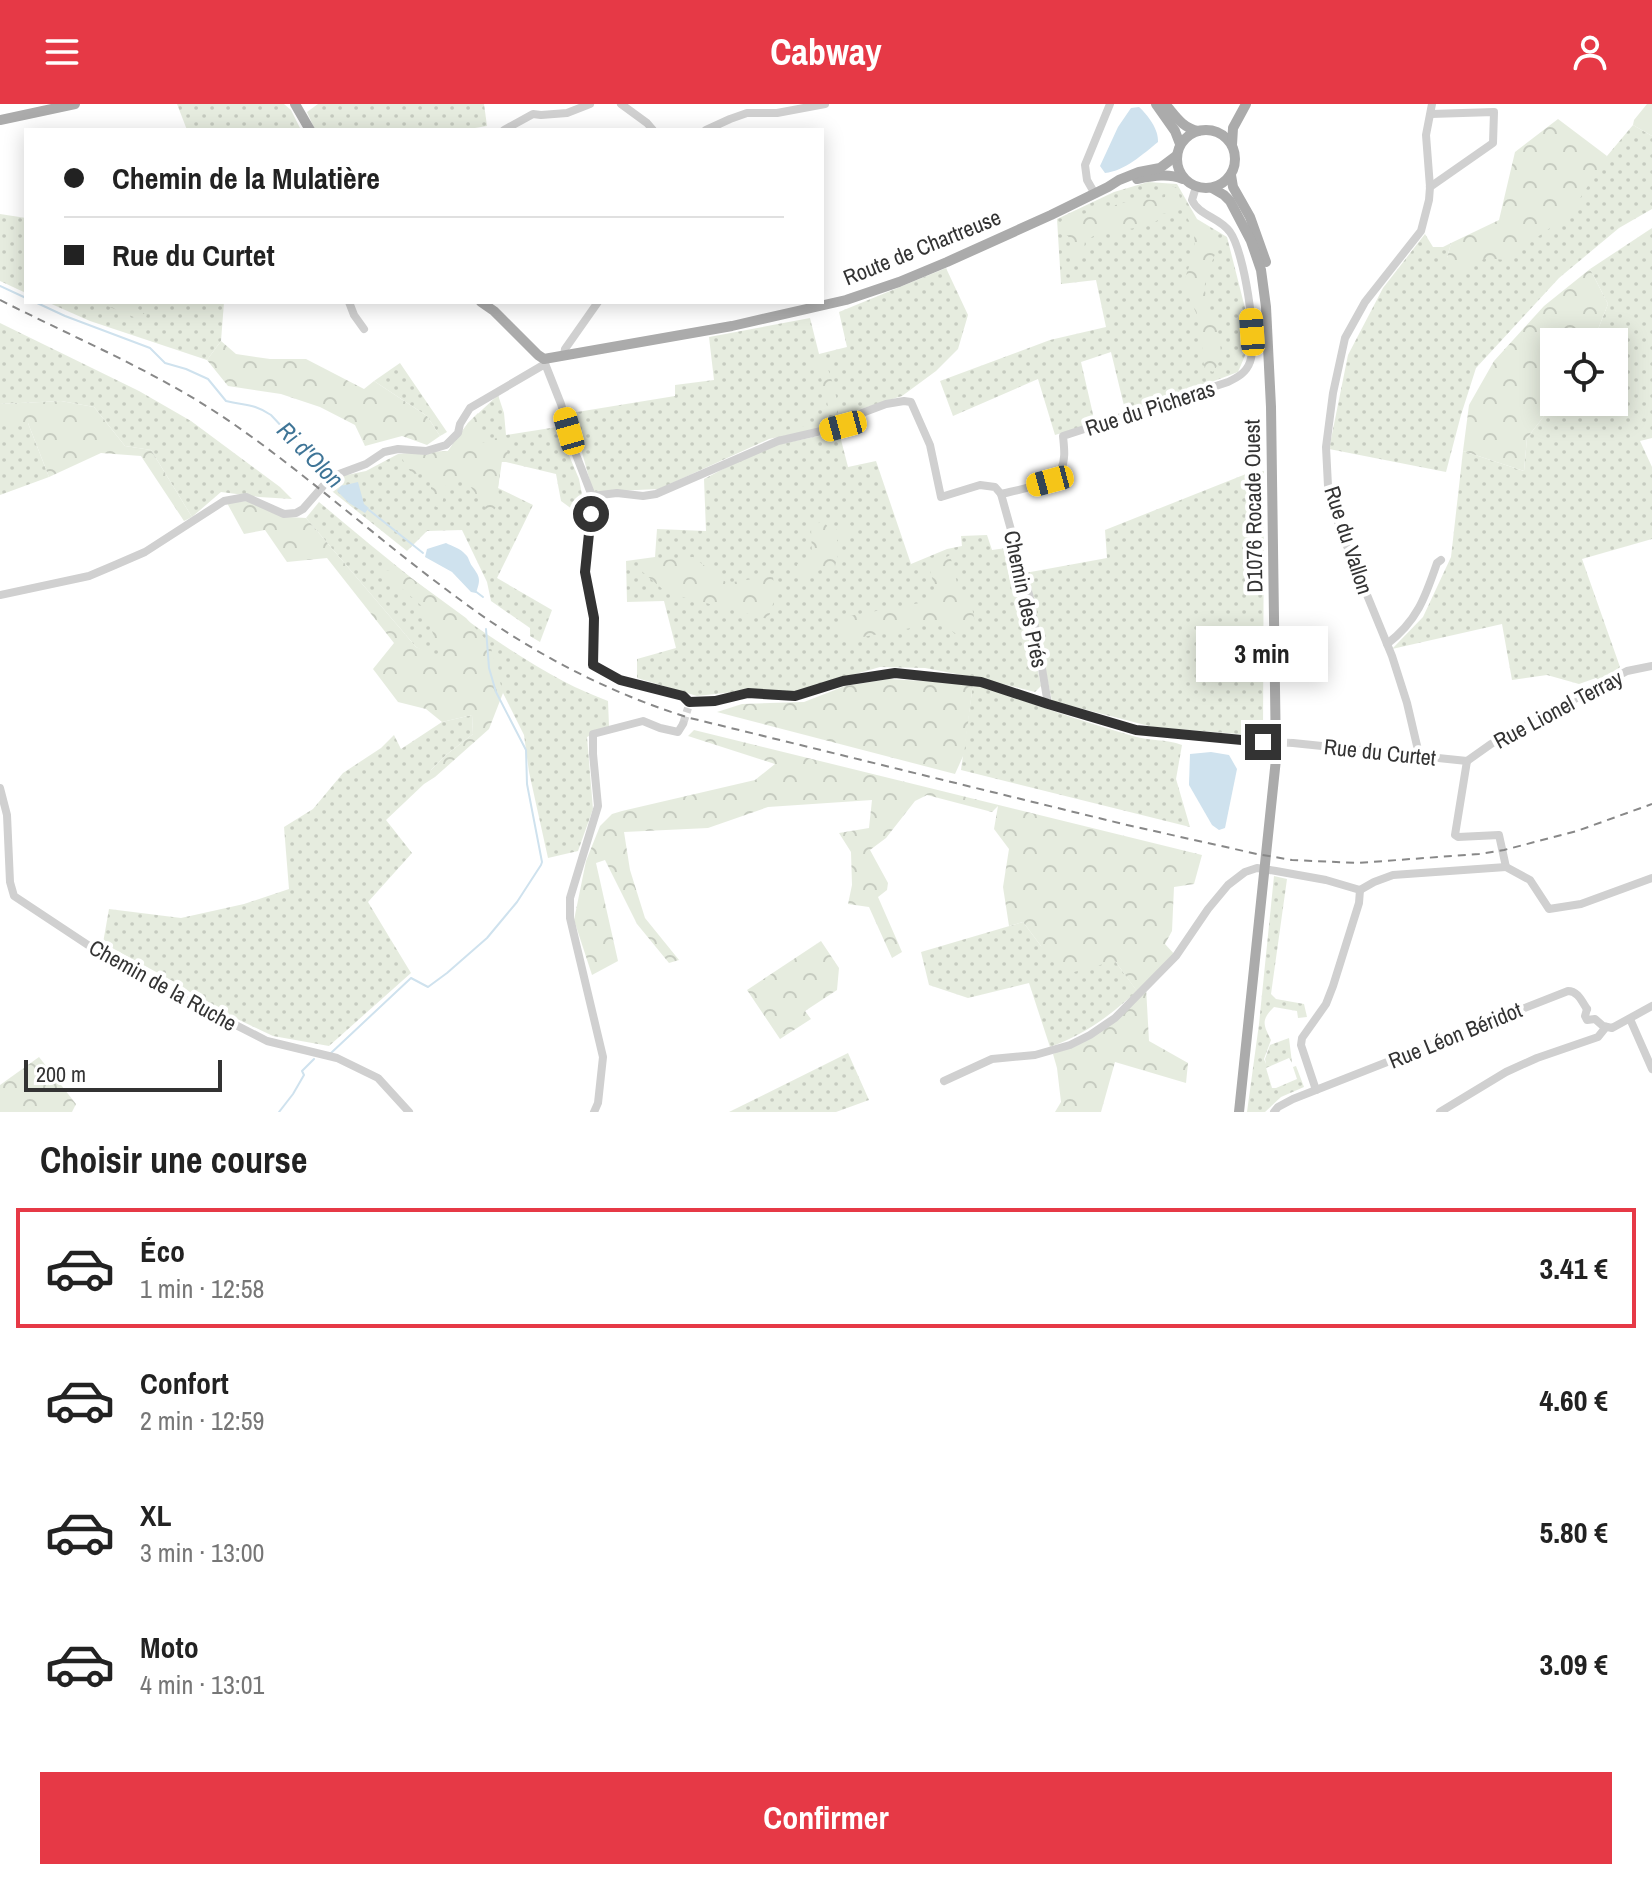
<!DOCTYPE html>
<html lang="fr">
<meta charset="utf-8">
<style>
:root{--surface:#fff;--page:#f6f6f6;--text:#222;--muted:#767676;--line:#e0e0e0;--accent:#e63946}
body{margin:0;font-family:"Archivo Narrow",sans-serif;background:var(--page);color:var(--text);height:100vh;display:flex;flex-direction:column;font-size:30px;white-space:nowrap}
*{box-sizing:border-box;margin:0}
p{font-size:26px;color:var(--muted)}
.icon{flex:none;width:44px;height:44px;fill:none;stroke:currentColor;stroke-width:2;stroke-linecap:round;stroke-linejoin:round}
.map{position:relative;height:1008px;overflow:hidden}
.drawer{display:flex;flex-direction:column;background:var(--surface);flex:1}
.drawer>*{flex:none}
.guide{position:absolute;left:24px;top:24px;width:800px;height:176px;border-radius:0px;box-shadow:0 4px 20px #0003;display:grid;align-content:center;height:176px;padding:0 40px;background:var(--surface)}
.fabs{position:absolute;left:1540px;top:224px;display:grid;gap:16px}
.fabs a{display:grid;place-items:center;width:88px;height:88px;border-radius:0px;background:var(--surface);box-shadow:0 4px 20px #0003;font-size:40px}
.scale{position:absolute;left:24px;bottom:20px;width:198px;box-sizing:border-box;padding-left:8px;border:4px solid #333;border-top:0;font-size:22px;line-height:28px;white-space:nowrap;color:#333;-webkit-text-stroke:6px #fff;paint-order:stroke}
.end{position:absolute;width:36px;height:36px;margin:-18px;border:10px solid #333;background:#fff;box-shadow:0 0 0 4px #fff}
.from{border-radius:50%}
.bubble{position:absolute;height:56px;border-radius:0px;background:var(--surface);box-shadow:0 4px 20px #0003;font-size:26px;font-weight:700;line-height:56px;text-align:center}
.car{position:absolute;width:24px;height:48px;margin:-24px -12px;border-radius:10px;box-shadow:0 0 6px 2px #0007;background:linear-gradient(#f5c518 24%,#345 0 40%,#f5c518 0 76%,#345 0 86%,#f5c518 0)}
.guide b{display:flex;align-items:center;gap:28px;height:76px;font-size:30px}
.guide b+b{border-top:2px solid var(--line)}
.guide i{width:20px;height:20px;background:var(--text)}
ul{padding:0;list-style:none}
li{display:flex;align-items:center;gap:24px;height:120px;margin:0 16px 12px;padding:0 24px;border:4px solid transparent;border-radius:0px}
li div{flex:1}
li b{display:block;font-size:30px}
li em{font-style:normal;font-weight:700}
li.selected{border-color:var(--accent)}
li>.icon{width:72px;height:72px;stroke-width:1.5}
h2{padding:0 40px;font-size:36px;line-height:96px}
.primary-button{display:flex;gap:16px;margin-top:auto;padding:16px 40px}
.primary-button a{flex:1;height:92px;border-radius:0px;background:var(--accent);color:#fff;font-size:32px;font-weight:700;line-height:92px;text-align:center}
header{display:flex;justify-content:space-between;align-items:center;height:104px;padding:0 40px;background:var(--accent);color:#fff;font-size:36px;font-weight:700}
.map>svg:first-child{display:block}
.grass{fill:url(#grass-dots)}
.forest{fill:url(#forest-crowns)}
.garden{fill:#e6ecdf}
.water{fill:#cfe2ee}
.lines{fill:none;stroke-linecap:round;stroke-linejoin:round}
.stream{stroke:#cfe2ee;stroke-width:2}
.minor-tunnel{stroke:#d6d6d6;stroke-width:8;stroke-dasharray:8 4;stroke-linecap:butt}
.minor{stroke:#d0d0d0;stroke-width:8}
.major{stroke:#ababab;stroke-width:10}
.rail{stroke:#888;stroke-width:2;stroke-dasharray:8 6;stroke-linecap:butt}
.route{stroke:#333;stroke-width:10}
.labels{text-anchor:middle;stroke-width:8;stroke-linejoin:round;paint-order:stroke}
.street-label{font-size:22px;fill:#333;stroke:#fff}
.water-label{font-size:24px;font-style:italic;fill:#3f7597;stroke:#fff}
</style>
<header><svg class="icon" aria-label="menu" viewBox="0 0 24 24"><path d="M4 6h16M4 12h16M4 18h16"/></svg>Cabway<svg class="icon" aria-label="person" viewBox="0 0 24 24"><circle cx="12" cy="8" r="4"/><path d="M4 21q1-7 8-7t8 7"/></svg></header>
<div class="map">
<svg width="1652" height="1008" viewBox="0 0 1652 1008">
<defs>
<pattern id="grass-dots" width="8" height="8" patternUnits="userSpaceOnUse" patternTransform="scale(2)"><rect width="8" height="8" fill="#e6ecdf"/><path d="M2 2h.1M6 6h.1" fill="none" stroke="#c6cbc0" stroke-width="1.8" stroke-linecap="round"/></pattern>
<pattern id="forest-crowns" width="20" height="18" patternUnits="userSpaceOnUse" patternTransform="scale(2)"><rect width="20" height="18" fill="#e6ecdf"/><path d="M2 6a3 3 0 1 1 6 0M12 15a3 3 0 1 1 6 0" fill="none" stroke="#c6cbc0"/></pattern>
</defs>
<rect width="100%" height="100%" fill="#fff"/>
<g class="grass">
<polygon points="177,0 284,0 291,6 301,26 187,26"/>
<polygon points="318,0 484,0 487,22 463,26 315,26 307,8"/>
<polygon points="1633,21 1652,32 1652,105 1619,124 1559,174 1476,264 1461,311 1446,368 1329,345 1348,251 1383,184 1425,130 1433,143 1443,143 1451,139 1447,154 1607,52"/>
<polygon points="1148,78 1177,80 1197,115 1227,133 1246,208 1247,247 1238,268 1126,310 1111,248 1081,258 1095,319 1055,331 1038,275 953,312 940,277 1050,236 1106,223 1096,176 1061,180 1057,115 1114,88"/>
<polygon points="0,110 26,114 26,189 0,177"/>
<polygon points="1652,124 1652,334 1640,337 1652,363 1652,435 1582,455 1620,563 1602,579 1596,574 1579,580 1547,571 1512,576 1502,520 1392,545 1423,513 1451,453 1463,347 1524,367 1527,334 1555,298 1614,298 1614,238 1593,238 1608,200 1590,165"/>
<polygon points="946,164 968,211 958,245 936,267 902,292 839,312 840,320 769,335 659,385 593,388 571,309 675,292 675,281 714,276 709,233 810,214 819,250 847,243 839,208"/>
<polygon points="47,198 224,198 221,237 207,256 90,217"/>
<polygon points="0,219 139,287 191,317 280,383 292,395 259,393 221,388 192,413 151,346 125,342 94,303 61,297 0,300"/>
<polygon points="400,259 447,328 440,332 427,312 374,277"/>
<polygon points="498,291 504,309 506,331 557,323 579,375 587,416 561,397 556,370 502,357 498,384 533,401 497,474 552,506 540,538 530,532 530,524 491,497 487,478 462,426 427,427 407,447 328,384 337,373 366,367 398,350 448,347 468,319"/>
<polygon points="0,319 28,319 49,373 0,391"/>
<polygon points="839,328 848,363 876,357 911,460 947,445 962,442 961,432 987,431 992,446 1013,443 1041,582 1035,588 978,574 925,564 880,563 793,588 752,586 697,592 637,574 637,555 676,544 664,497 627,498 626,457 655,453 657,425 706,427 704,375 765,343"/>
<polygon points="1264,367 1263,632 1153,623 1052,597 1025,469 1107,454 1105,426 1251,368"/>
<path d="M319,398C396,462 474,529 563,577C578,585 593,591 608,597L609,622L587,633L593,705L578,747L548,754L529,668L524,631L503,589L416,543L306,414Z"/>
<path d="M973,580C1026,597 1079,617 1133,632C1149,637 1166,635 1182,641L1176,675L1190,723L961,666Z"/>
<polygon points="472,611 473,630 446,651 431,666 435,673 424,680 386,716 412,749 368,798 411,869 329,942 273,932 210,902 180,881 103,839 109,805 181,814 244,800 289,785 284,723 313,705 343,669 381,644 394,631 401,645 442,618"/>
<path d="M1274,772L1287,775L1271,890L1276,895L1304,900L1307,913L1298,914L1297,907L1274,903C1261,916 1263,920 1271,936L1264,955L1266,960L1265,955L1270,941L1289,934L1292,959L1289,954L1266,964L1272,984H1276L1297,975L1293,963L1296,962L1304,983L1281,993L1265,1008H1247L1259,920Z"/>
<path d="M1023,818L1041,842L1115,857L1137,887C1111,911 1084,931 1050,943L1029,879L968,894L929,881L921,848Z"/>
<polygon points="848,949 869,996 836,1008 729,1008"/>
</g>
<g class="forest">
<polygon points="1558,15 1607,52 1570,110 1505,156 1486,154 1456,169 1447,154 1451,139 1499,116 1515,48"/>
<path d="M1167,80L1177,84L1182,101L1170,109L1160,110L1158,116L1148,122L1097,130L1085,137L1083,152L1080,156C1065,148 1075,143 1068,132L1062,131C1058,126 1059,121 1062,116L1137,95L1154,96L1165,93Z"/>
<path d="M1187,108L1205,123L1218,137C1217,154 1203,169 1205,187C1208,213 1233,243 1213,268L1205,265C1201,250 1203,235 1200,220C1197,206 1186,193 1185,178C1185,172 1188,166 1190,160C1197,142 1196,127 1186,112Z"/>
<polygon points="1590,165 1608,200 1593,238 1554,238 1555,298 1527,334 1524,367 1463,347 1469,301 1494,257 1544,202"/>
<polygon points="98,198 130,198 147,212 136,214"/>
<polygon points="221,237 236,250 270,255 306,255 364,285 374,277 427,312 440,332 427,341 402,332 365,342 355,321 320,303 281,290 228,282 207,256"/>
<path d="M816,253H824C830,273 846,306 831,322L777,333V328L827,317L830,310Z"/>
<polygon points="61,297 94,303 125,342 151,346 192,413 184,417 141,352 101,349 49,373 28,319 0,319 0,300"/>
<polygon points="478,309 482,339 505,331 509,358 501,358 498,384 500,399 490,410 465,375 446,381 441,405 431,400 431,369 412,370 399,350 448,347 468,319"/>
<polygon points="246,397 288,413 306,414 416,543 441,553 424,504 382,467 399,465 466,514 490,540 503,589 489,625 435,673 430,667 446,651 473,630 472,611 442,618 426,605 398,598 373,565 394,539 327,454 287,458 265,426 244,430 227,399"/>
<polygon points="822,417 833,427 851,421 851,431 837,436 839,448 835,462 798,472 795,462 812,451 811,423"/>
<polygon points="950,451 960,491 972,503 975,518 967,519 964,526 955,530 943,518 847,536 838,527 849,512 925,498 936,488 929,463"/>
<polygon points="693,453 727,479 773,472 775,494 768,515 667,489 638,464 647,458"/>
<polygon points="889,575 973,580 964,650 955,670 717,608 742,600 804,598 845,582"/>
<polygon points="694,626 1202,751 1194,780 1174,783 1172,827 1165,840 1176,852 1146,883 1149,937 1188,959 1186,979 1115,958 1101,1008 1055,1008 1061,998 1057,964 1053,950 1096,930 1139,890 1115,857 1074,868 1041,842 1023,818 1009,822 1003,783 1009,745 994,725 998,702 992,708 927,691 915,697 886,734 870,746 888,779 887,786 878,793 902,848 892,854 869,803 848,800 852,781 851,748 839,729 869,724 872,696 768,703 708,724 624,728 630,766 645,814 679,856 669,859 637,820 605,756 596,759 618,857 592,871 574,816 586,757 600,722 612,710 622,707 755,676 775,660 688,632"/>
<polygon points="821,837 839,864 837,886 805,907 811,915 780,935 747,886"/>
<polygon points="39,953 76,1000 72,1008 0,1008 0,981"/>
</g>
<polygon class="garden" points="1647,0 1652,0 1652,32 1633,21 1634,16"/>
<g class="water">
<path d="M1139,3C1148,11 1159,26 1158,38C1143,50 1125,67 1105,69L1100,62L1118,23L1131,4Z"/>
<polygon points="358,378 364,400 369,404 365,409 349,399 337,387 341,382"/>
<path d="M446,439C452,442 461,445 465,450C469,453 469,458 472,462C480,473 481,475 476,489L471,488L452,468L425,453L427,445Z"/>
<polygon points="1211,648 1229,651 1237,665 1225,724 1219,726 1212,721 1189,681 1190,650"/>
</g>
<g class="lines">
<g class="stream">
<polyline points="0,182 26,194"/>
<path d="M35,198L65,212L150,244L165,259L186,265L208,275L226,297C245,302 253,299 271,311L327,371"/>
<polyline points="332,375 343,383"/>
<polyline points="369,406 423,449"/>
<polyline points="475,487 483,493"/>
<polyline points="331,949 411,874 428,883 447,869 487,834 517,798 541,761 542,758 527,680 526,646 496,588 489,564 486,525"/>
<polyline points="279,1008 293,990 304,971 302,967 314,955"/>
</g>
<g class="minor-tunnel">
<polyline points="683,620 688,604"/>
<polyline points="1263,638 1293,639"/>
</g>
<g class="minor">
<polyline points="621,0 647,19 653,26"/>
<polyline points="504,26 533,10 541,11 567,9 590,0"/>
<polyline points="706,26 730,15 747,9 777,9 825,0"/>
<polyline points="1430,83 1493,39 1494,8 1431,10"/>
<polyline points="1095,90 1087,76 1085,61 1110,0"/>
<polyline points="349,198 354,211 364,225"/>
<polyline points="564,251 565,245 598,198"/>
<polyline points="544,257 561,300 575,348 592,392 585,468 594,514 593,561 620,576 683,592 689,598"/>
<path d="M1001,390C1017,386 1055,380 1061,365C1066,355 1064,343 1063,332L1228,278C1238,273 1246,269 1250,258C1258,235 1244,147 1230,128C1220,113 1199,112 1192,96L1196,83"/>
<polyline points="592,392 617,389 643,392 656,390 778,337 843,322 854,312 886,300 904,297 911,298 930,341 941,393 980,381 995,383 1001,390 1030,494 1048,600"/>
<polyline points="0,491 89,472 115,461 145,448 224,397 246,393 284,410 296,409 303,405 331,373 366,360 384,348 398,345 426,347 446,341 458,329 460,320 470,304 545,260"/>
<path d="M1387,540C1417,517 1425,494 1437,459L1441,456"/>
<polyline points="689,598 715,597 748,589 795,592 843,577 895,569 981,578 1048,600 1136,626 1263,638"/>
<polyline points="1293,639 1467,657"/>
<polyline points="1418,652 1418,646 1407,599 1392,552 1340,425 1328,382 1326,343 1333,289 1345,234 1365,198 1421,127 1429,96 1430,83 1426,31 1432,0"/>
<polyline points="1467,657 1455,731 1458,733 1499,731 1506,763 1530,776 1549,805 1581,800 1652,774"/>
<polyline points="1467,657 1491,640 1627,567 1652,562"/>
<polyline points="0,684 7,711 10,778 14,792 97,847 138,871 267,937 337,954 378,974 409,1008"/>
<polyline points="1360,786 1374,778 1393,771 1506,763"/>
<polyline points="1587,905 1585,912 1587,916 1595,915 1603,922 1612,924 1652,902"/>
<polyline points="1630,915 1652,965"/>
<polyline points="944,977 992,955 1035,951 1070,941 1090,931 1115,914 1176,852 1208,805 1228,781 1245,768 1257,764 1276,767 1326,776 1360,786"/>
<polyline points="1316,986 1301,941 1302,934 1326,900 1333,882 1359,799 1360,786"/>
<polyline points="594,1008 598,999 603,953 570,814 570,794 598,702 593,650 593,630 643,617 660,624 678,628 683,620"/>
<path d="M1274,1008L1278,1003L1293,995L1568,887C1578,887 1582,898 1587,905"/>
<polyline points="1440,1008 1506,968 1537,954 1598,933 1606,923"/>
</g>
<g class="major">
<polyline points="295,0 310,26"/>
<polyline points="1156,0 1175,27 1180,40"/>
<path d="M1165,0C1175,11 1182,24 1198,27"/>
<polyline points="0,16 75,0"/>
<circle cx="1206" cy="55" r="29"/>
<polyline points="1232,41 1233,24 1246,0"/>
<polyline points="1231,71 1233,83 1250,113 1266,158"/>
<path d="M1137,75C1153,72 1168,69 1183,75"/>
<polyline points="1212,84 1224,91 1230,97 1251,137 1261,166 1266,203 1271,303 1276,655 1239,1008"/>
<polyline points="481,198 494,207 538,251 544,255 732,222 846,196 899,178 947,158 1051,111 1108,83 1119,76 1139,68 1160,64 1176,52"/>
</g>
<path class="rail" d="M0,196C79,236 162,270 235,321C311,374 380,437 455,492C525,545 605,588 690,614L1127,721L1257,750L1292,756L1357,759L1479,750L1504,746L1577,727L1652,700"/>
</g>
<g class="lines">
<polyline class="route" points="591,410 585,468 594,514 593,561 620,576 683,592 689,598 715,597 748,589 795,592 843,577 895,569 981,578 1048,600 1136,626 1263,638"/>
</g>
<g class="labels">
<g class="street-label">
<text transform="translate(922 143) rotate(-22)" y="8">Route de Chartreuse</text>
<text transform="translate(1150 304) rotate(-18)" y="8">Rue du Picheras</text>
<text transform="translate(1253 402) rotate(-91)" y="8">D1076 Rocade Ouest</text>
<text transform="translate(1349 436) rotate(72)" y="8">Rue du Vallon</text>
<text transform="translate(1026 495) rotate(78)" y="8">Chemin des Prés</text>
<text transform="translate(1558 605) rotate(-28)" y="8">Rue Lionel Terray</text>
<text transform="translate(1380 648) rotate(6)" y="8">Rue du Curtet</text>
<text transform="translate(163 881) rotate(29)" y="8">Chemin de la Ruche</text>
<text transform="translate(1455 931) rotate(-22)" y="8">Rue Léon Béridot</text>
</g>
<g class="water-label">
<text transform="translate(310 351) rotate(45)" y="8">Ri d'Olon</text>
</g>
</g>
</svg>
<div class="fabs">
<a><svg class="icon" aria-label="locate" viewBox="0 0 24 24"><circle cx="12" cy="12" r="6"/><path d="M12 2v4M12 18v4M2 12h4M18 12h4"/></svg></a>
</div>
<div class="scale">200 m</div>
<i class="end from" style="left:591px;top:410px"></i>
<i class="end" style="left:1263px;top:638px"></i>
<div class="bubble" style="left:1196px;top:522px;width:132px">3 min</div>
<i class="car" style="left:1252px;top:228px;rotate:356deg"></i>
<i class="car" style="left:843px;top:322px;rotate:255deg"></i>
<i class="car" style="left:569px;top:327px;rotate:344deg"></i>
<i class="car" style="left:1050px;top:377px;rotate:255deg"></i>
<div class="guide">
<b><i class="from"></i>Chemin de la Mulatière</b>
<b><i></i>Rue du Curtet</b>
</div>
</div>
<section class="drawer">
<h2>Choisir une course</h2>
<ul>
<li class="selected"><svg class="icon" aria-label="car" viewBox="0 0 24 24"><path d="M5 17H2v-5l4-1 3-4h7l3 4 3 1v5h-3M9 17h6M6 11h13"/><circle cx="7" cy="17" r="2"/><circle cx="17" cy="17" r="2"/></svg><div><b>Éco</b><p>1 min · 12:58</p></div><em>3.41 €</em></li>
<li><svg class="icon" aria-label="car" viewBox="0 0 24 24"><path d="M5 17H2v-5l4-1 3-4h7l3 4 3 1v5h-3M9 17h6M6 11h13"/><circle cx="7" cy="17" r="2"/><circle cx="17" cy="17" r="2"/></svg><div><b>Confort</b><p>2 min · 12:59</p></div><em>4.60 €</em></li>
<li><svg class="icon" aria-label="car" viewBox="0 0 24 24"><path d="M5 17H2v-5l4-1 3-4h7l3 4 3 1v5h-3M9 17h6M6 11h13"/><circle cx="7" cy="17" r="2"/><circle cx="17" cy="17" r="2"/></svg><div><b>XL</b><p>3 min · 13:00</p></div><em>5.80 €</em></li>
<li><svg class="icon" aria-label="car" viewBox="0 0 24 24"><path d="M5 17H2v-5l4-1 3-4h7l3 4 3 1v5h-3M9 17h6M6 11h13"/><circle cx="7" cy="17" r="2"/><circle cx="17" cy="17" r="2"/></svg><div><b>Moto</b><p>4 min · 13:01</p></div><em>3.09 €</em></li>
</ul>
<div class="primary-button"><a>Confirmer</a></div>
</section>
